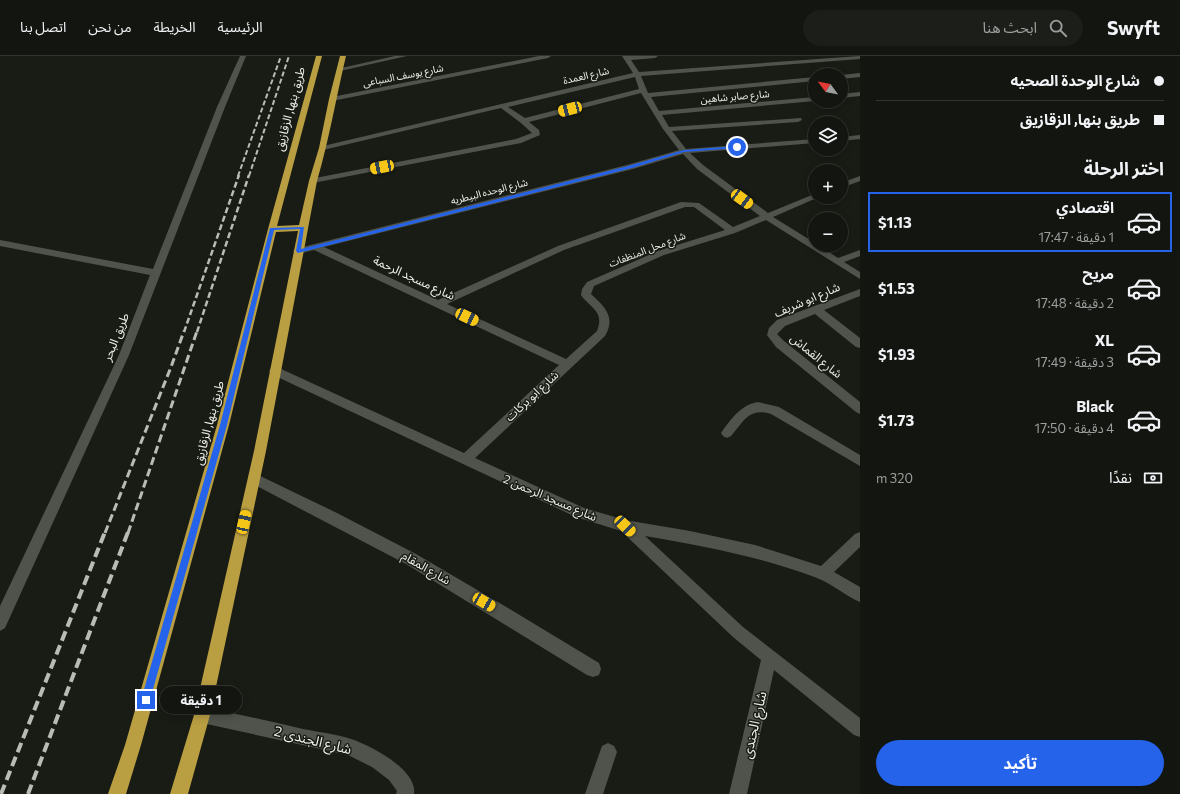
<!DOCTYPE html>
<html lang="ar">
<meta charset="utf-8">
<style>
:root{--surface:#131510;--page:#1c1e19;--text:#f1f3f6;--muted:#9d9f9f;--line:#323430;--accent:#2563eb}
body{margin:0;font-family:Commissioner,"Noto Sans Arabic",sans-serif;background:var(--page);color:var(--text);direction:rtl;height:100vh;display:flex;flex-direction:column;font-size:15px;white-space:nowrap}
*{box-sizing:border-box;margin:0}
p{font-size:13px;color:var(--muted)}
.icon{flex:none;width:22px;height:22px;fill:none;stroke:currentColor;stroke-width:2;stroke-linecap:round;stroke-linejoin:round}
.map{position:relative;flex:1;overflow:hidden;direction:ltr}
.sheet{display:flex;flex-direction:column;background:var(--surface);width:320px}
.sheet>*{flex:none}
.top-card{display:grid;align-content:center;height:88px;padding:0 16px;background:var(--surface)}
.needle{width:26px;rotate:302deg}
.fabs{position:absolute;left:808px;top:12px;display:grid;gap:8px}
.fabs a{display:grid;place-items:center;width:40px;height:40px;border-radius:50%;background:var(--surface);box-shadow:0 2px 10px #0003,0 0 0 1px var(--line);font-size:20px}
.end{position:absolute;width:18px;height:18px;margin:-9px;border:5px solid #2563eb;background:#fff;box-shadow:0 0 0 2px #fff}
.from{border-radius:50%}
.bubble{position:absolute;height:28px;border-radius:14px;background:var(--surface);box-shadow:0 2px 10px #0003,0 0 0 1px var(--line);font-size:13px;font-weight:700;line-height:28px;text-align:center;direction:rtl}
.car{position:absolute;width:12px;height:24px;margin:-12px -6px;border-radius:5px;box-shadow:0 0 3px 1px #0007;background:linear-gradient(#f5c518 24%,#345 0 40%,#f5c518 0 76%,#345 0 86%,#f5c518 0)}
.top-card b{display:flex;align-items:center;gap:14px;height:38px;font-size:15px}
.top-card b+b{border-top:1px solid var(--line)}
.top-card i{width:10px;height:10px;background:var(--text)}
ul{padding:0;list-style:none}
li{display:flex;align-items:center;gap:12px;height:60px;margin:0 8px 6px;padding:0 8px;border:2px solid transparent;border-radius:0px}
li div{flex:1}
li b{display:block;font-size:15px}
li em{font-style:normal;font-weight:700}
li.on{border-color:var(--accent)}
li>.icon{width:36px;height:36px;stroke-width:1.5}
h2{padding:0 16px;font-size:18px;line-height:48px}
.pay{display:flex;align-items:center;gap:10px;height:44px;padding:0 16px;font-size:15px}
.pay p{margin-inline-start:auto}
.cta{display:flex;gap:8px;margin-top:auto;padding:8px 16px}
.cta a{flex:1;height:46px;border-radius:24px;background:var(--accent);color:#fff;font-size:16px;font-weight:700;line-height:46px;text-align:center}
header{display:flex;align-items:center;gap:24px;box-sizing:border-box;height:56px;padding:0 20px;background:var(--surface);border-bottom:1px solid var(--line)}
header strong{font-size:19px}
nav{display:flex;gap:22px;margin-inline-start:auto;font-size:14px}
.search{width:280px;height:36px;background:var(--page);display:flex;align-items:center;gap:10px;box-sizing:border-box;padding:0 14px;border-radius:22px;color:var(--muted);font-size:15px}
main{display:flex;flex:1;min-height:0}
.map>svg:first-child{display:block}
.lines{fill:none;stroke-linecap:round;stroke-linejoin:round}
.minor{fill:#4f534b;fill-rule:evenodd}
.highway{fill:#b99e42;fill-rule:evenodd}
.rail-far3{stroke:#b9bbb6;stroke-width:2;stroke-dasharray:5 2.5;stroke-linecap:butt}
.rail-far2{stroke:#b9bbb6;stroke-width:2.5;stroke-dasharray:6 3;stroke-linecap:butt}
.rail-far1{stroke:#b9bbb6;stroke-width:3;stroke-dasharray:8 4;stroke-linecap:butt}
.rail{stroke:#b9bbb6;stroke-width:4;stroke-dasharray:10 5;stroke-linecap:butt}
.route{fill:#2563eb}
.labels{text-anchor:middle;stroke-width:3;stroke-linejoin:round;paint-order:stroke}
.far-street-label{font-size:10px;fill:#edefea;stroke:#191c15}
.street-label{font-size:12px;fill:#edefea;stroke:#191c15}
.near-street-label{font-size:14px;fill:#edefea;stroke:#191c15}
</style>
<header>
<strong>Swyft</strong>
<div class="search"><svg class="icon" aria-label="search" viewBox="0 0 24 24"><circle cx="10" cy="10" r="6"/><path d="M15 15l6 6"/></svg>ابحث هنا</div>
<nav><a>الرئيسية</a><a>الخريطة</a><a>من نحن</a><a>اتصل بنا</a></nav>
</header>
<main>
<section class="sheet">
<div class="top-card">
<b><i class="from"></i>شارع الوحدة الصحيه</b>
<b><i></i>طريق بنها, الزقازيق</b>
</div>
<h2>اختر الرحلة</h2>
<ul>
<li class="on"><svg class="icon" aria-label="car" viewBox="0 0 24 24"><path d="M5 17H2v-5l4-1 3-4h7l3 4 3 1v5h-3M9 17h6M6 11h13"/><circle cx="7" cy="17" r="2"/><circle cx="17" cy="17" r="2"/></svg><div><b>اقتصادي</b><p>1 دقيقة · 17:47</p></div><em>$1.13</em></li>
<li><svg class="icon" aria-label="car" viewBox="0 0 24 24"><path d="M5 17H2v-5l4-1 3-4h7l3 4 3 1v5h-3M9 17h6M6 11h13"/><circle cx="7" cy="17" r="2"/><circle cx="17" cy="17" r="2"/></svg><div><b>مريح</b><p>2 دقيقة · 17:48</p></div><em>$1.53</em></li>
<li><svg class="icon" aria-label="car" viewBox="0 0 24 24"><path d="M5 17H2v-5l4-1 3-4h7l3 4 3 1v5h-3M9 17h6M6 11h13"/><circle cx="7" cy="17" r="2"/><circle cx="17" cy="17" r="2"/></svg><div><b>XL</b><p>3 دقيقة · 17:49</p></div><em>$1.93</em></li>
<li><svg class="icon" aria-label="car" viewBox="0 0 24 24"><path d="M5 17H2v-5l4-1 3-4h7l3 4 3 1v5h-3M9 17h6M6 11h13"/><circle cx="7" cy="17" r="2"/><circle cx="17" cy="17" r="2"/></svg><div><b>Black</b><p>4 دقيقة · 17:50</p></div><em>$1.73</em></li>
</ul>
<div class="pay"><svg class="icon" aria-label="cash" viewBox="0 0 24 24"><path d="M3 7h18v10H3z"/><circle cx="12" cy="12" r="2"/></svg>نقدًا<p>320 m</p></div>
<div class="cta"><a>تأكيد</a></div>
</section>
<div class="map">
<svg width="860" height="738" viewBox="0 0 860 738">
<rect width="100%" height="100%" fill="#191c15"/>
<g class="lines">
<g class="minor">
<polygon points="240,0 246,0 225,51 129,299 5,572 0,575 0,550 119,299 150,219 0,190 0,184 153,213 217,51"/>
<polygon points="395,0 407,0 340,15 337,13"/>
<polygon points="539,0 551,0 548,2 332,45 329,43 332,41"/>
<path d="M622,0H658L655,2L631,4L639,16L860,0V3L641,20L648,37L815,21V25L651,41L659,55L815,41V45L662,59L669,71L801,62L802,64L798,66L672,75L686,93L815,83V87L690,97L703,109L768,157L812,139L815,138V141H819L773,161L815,187V189H818L838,202L860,194V200L844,206L860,216V223L766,164L735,177L664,199L594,230L591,238C605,251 616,261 605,280L475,402L584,452L625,464L690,475L755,489L821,510L855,478L860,476V491L834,516L860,531V546C845,540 833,528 817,522C762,501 703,490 645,480L743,571L860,662V681L854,679L774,614L747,738H729L761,604L733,581L621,475L576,461L271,318L269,315L271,312L275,311L279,312L464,397L559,309L314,194L298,198L295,197L293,195L295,193L627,109L679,94L663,73L641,37L529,66L539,74L540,79L521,87L313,127H310L309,125L310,123L516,83L532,77L521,67L501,52L323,94L319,92L323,90L633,17ZM635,21L639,33L525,62L508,51ZM683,98L697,113L760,160L733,171L699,147L681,146L558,190L438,244L324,191L633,113ZM685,151H694L725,174L658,195L587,226L582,233L581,239C590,252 605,255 597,275L566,303L447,248L564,194Z"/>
<polygon points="860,17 860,21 841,23 841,19"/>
<polygon points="860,36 860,40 841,42 841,38"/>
<polygon points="860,79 860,83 841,85 841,81"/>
<polygon points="860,120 860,125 841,132 841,127"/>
<polygon points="860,233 860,240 824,254 860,282 860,292 856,291 815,258 785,270 777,278 784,285 860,346 860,358 856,356 776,291 767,279 769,272 777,264"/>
<path d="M758,346L779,351L860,399V410L771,358C749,351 744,365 731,380L727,382L723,380L721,377L723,374C733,361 741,349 758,346Z"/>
<polygon points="254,417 337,457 416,498 508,552 599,607 601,613 599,619 593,621 587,619 406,508 249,426 248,422 249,418"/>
<path d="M202,651C236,658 270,665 303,673C319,676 336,678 351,683C370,689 418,714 414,738H396L397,735L389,724L372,711L348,699L202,667L196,665L194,659L196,653Z"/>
<polygon points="608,687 614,690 617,696 603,738 585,738 602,690"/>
</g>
<path class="highway" d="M316,0H322L277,170L299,169L309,125L319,92L329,43L340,0H346C336,42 329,84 317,125L266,395L210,659L188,738H170L194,659L254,395L298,175L276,176L229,369L141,689L126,738H108L125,689L217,369L268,173Z"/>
<g class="rail-far3">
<polyline points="238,120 281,0"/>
<polyline points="249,120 289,0"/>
</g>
<g class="rail-far2">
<polyline points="184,276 239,119"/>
<polyline points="197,276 249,119"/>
</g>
<g class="rail-far1">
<polyline points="105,477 171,311 184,275"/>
<polyline points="128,477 197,275"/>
</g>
<g class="rail">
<polyline points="1,738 105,476"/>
<polyline points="28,738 128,476"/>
</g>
</g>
<polygon class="route" points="737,90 738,92 684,96 632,112 298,197 296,195 300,173 274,174 227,369 150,644 149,647 146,648 143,647 141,644 220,369 270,172 304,171 301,193 628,110 684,94"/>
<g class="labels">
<g class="far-street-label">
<text transform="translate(403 19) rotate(-11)" y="4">شارع يوسف السباعى</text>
<text transform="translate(586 19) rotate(-13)" y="4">شارع العمدة</text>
<text transform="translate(735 40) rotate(-5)" y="4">شارع صابر شاهين</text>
<text transform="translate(489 135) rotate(-14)" y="4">شارع الوحده البيطريه</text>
<text transform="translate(647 193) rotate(-21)" y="4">شارع محل المنظفات</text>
</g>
<g class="street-label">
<text transform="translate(290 53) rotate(-75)" y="4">طريق بنها, الزقازيق</text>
<text transform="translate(414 222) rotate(25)" y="4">شارع مسجد الرحمة</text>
<text transform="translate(807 244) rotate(-23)" y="4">شارع ابو شريف</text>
<text transform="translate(116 281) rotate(-68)" y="4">طريق البحر</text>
<text transform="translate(816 300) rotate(39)" y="4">شارع القماش</text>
<text transform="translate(532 340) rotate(-43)" y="4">شارع ابو بركات</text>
<text transform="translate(209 367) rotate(-75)" y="4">طريق بنها, الزقازيق</text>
<text transform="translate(550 442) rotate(23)" y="4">شارع مسجد الرحمن 2</text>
<text transform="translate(426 512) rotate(30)" y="4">شارع المقام</text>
</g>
<g class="near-street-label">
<text transform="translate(754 669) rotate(-77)" y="5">شارع الجندى</text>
<text transform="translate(313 684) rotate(14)" y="5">شارع الجندى 2</text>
</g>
</g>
</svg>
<div class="fabs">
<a><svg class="needle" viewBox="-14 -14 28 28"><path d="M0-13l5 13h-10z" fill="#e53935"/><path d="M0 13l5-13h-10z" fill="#9d9f9f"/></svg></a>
<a><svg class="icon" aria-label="layers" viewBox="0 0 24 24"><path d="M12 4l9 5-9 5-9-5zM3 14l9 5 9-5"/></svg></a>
<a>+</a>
<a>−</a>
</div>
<i class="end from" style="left:737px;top:91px"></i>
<i class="end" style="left:146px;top:644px"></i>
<div class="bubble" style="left:160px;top:630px;width:82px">1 دقيقة</div>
<i class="car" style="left:570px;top:53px;rotate:255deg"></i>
<i class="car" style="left:382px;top:111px;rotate:259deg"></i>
<i class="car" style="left:742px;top:143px;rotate:126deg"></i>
<i class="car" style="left:467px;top:261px;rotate:115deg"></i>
<i class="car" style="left:244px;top:466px;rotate:12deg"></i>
<i class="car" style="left:625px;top:470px;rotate:134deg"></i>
<i class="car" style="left:484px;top:546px;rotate:120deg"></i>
</div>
</main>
